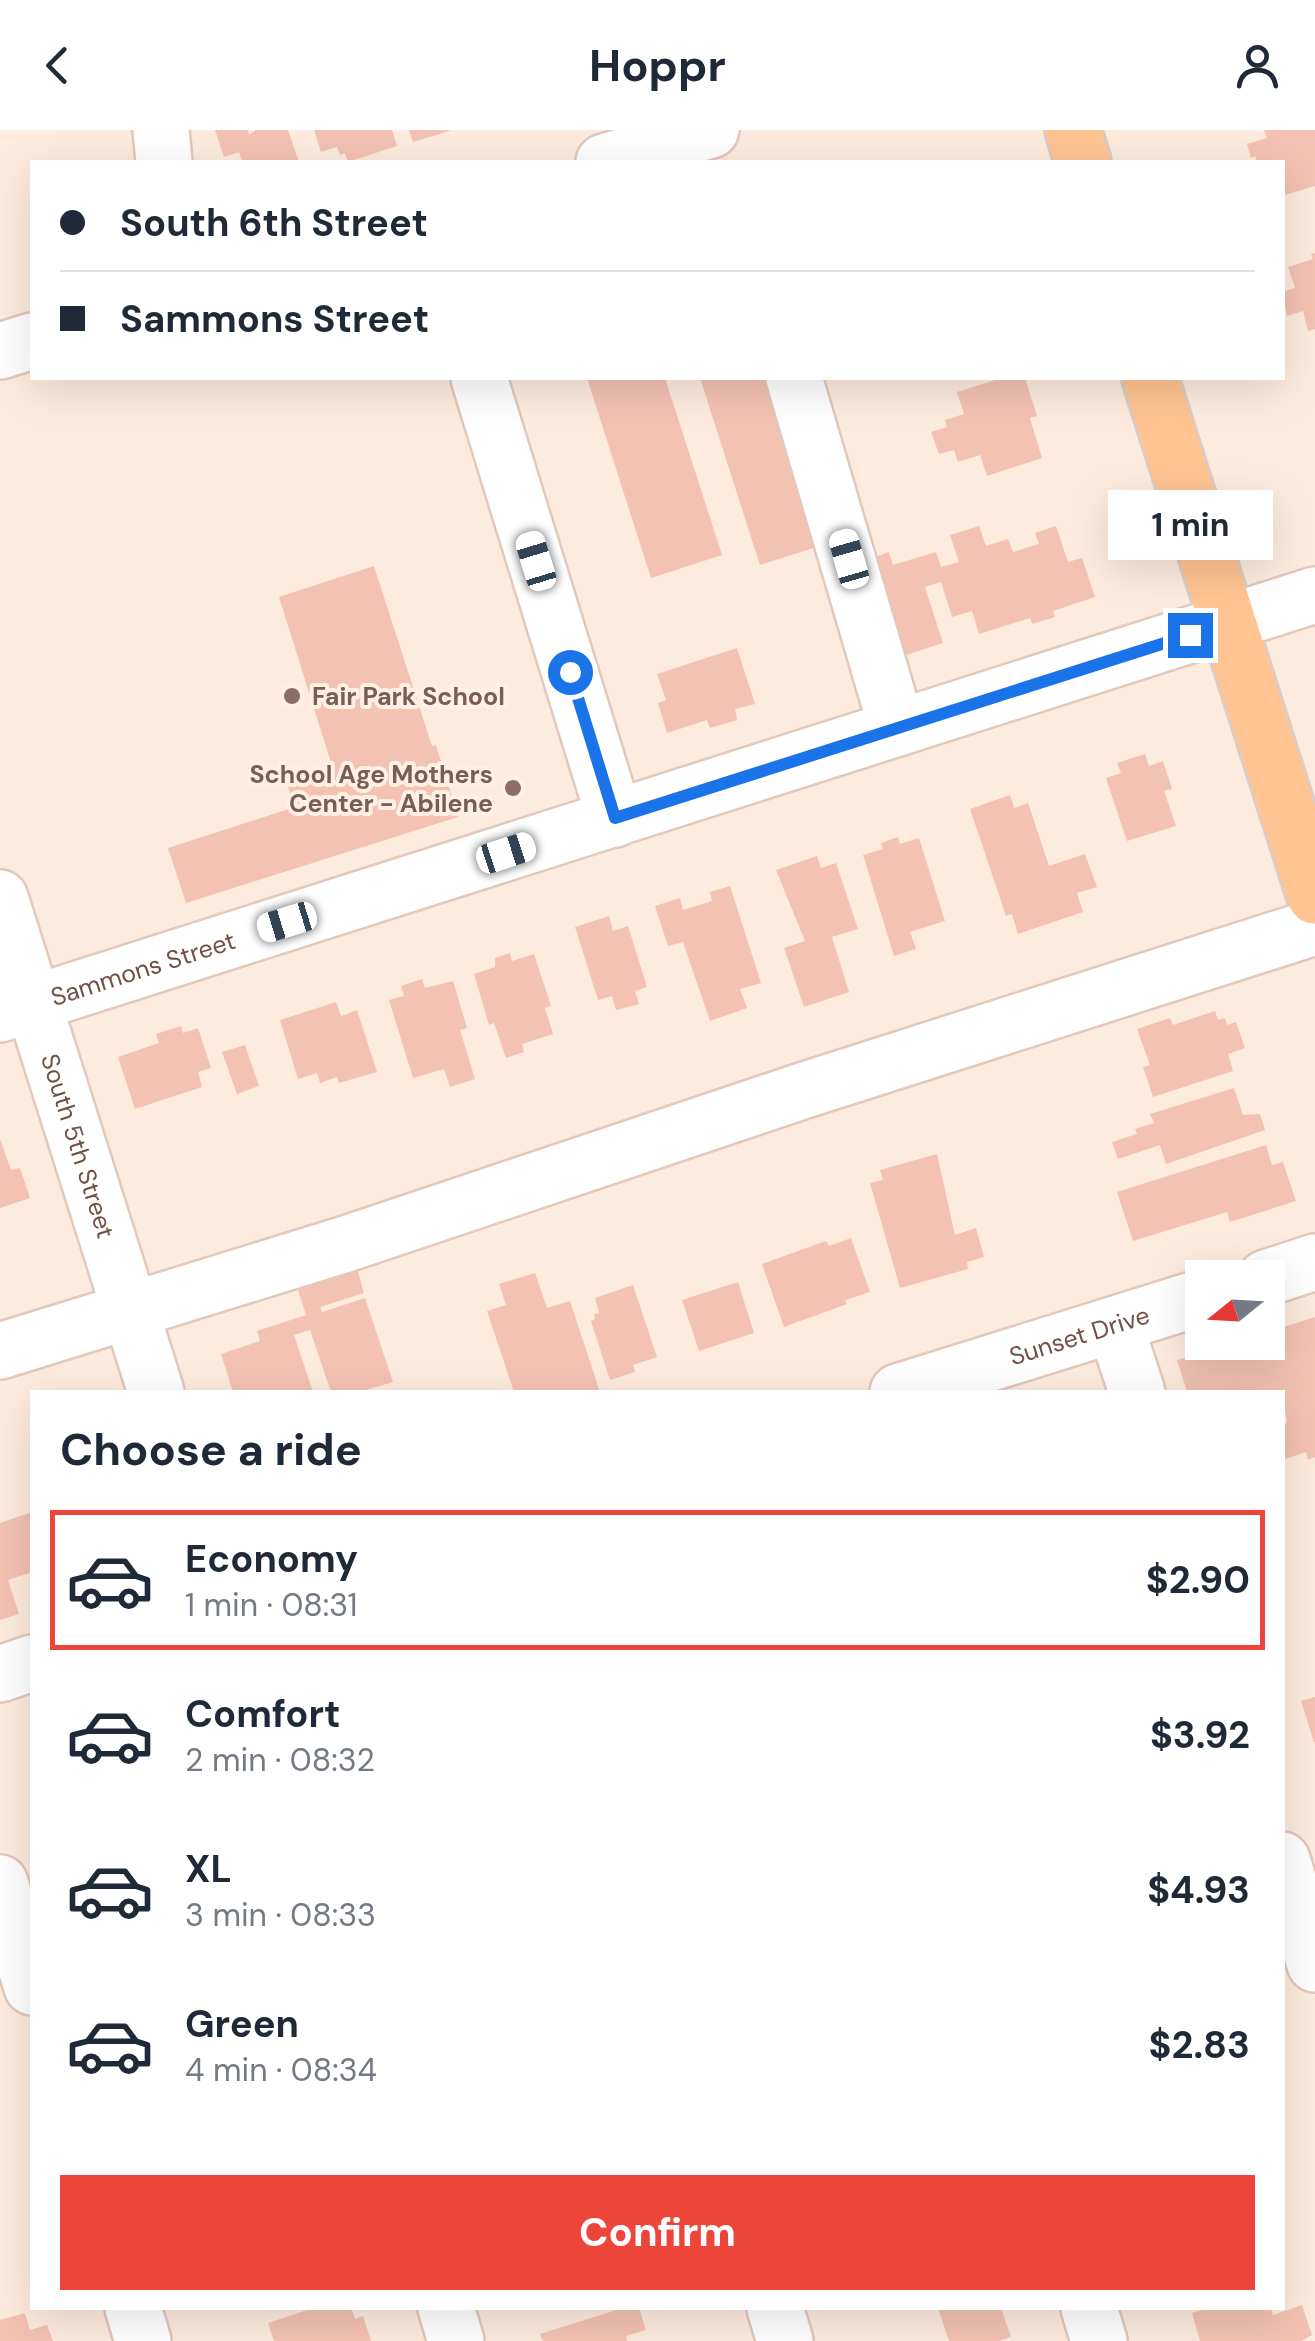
<!DOCTYPE html>
<meta charset="utf-8">
<style>
:root{--surface:#fff;--page:#f2f2f3;--text:#1f2937;--muted:#747a83;--line:#e0e1e3;--accent:#ee453b}
body{margin:0;font-family:"DM Sans",sans-serif;background:var(--page);color:var(--text);height:100vh;display:flex;flex-direction:column;font-size:38px;white-space:nowrap}
*{box-sizing:border-box;margin:0}
p{font-size:32px;color:var(--muted)}
.icon{flex:none;width:55px;height:55px;fill:none;stroke:currentColor;stroke-width:2;stroke-linecap:round;stroke-linejoin:round}
.map{position:relative;flex:1;overflow:hidden}
.panel{position:absolute;left:30px;top:1260px;width:1255px;height:920px;display:flex;flex-direction:column;background:var(--surface);border-radius:0px;box-shadow:0 10px 40px #0002}
.panel>*{flex:none}
.top-card{position:absolute;left:30px;top:30px;width:1255px;height:220px;border-radius:0px;box-shadow:0 10px 40px #0002;display:grid;align-content:center;height:220px;padding:0 30px;background:var(--surface)}
.needle{width:65px;rotate:252deg}
.buttons{position:absolute;left:1185px;top:1130px;display:grid;gap:20px}
.buttons a{display:grid;place-items:center;width:100px;height:100px;border-radius:0px;background:var(--surface);box-shadow:0 10px 40px #0002;font-size:50px}
.end{position:absolute;width:45px;height:45px;margin:-22px;border:12px solid #1a73e8;background:#fff;box-shadow:0 0 0 5px #fff}
.from{border-radius:50%}
.bubble{position:absolute;height:70px;border-radius:0px;background:var(--surface);box-shadow:0 10px 40px #0002;font-size:32px;font-weight:700;line-height:70px;text-align:center}
.car{position:absolute;width:30px;height:60px;margin:-30px -15px;border-radius:12px;box-shadow:0 0 8px 2px #0007;background:linear-gradient(#fff 24%,#345 0 40%,#fff 0 76%,#345 0 86%,#fff 0)}
.top-card b{display:flex;align-items:center;gap:35px;height:95px;font-size:38px}
.top-card b+b{border-top:2px solid var(--line)}
.top-card i{width:25px;height:25px;background:var(--text)}
ul{padding:0;list-style:none}
li{display:flex;align-items:center;gap:30px;height:140px;margin:0 20px 15px;padding:0 10px;border:5px solid transparent;border-radius:0px}
li div{flex:1}
li b{display:block;font-size:38px}
li em{font-style:normal;font-weight:700}
li.on{border-color:var(--accent)}
li>.icon{width:90px;height:90px;stroke-width:1.5}
h2{padding:0 30px;font-size:45px;line-height:120px}
.primary-button{display:flex;gap:20px;margin-top:auto;padding:20px 30px}
.primary-button a{flex:1;height:115px;border-radius:0px;background:var(--accent);color:#fff;font-size:40px;font-weight:700;line-height:115px;text-align:center}
header{display:flex;justify-content:space-between;align-items:center;height:130px;padding:0 30px;background:var(--surface);font-size:45px;font-weight:700}
.map>svg:first-child{display:block}
.building{fill:#f4c2b3}
.lines{fill:none;stroke-linecap:round;stroke-linejoin:round}
.minor-casing{stroke:#e3c8bc;stroke-width:60}
.major-casing{stroke:#d8cdcb;stroke-width:60}
.minor{stroke:#fff;stroke-width:55}
.major{stroke:#ffc492;stroke-width:55}
.route{stroke:#1a73e8;stroke-width:12}
.education-dot{fill:#8d6e63;stroke:#fff0e4;stroke-width:4}
.labels{text-anchor:middle;stroke-width:8;stroke-linejoin:round;paint-order:stroke}
.education-label{font-size:25px;font-weight:bold;fill:#785e54;stroke:#fff0e4;text-anchor:start}
.street-label{font-size:25px;fill:#734e45;stroke:#fff0e4}
</style>
<header><svg class="icon" aria-label="back" viewBox="0 0 24 24"><path d="M15 5l-7 7 7 7"/></svg>Hoppr<svg class="icon" aria-label="person" viewBox="0 0 24 24"><circle cx="12" cy="8" r="4"/><path d="M4 21q1-7 8-7t8 7"/></svg></header>
<div class="map">
<svg width="1315" height="2211" viewBox="0 0 1315 2211">
<rect width="100%" height="100%" fill="#fdebdd"/>
<g class="building">
<polygon points="215,0 248,0 249,5 256,0 288,0 299,32 242,32 239,22 224,27"/>
<polygon points="314,0 392,0 397,16 348,32 345,23 340,25 337,17 321,22"/>
<polygon points="409,0 449,0 449,1 413,12"/>
<polygon points="1264,0 1315,0 1315,56 1282,66 1282,32 1257,32 1255,26 1251,28 1247,14 1267,8"/>
<polygon points="1315,123 1315,199 1308,201 1303,181 1287,186 1282,162 1295,158 1288,137 1313,129 1311,124"/>
<polygon points="587,248 665,248 722,425 651,448"/>
<polygon points="700,248 769,248 823,415 760,435"/>
<polygon points="1002,248 1025,248 1037,286 1030,288 1042,328 987,346 980,325 958,332 954,320 939,324 931,302 947,297 945,290 964,284 957,262"/>
<polygon points="979,396 986,416 1008,409 1013,422 1039,414 1035,403 1056,396 1068,432 1082,428 1095,467 1053,481 1055,487 1032,494 1030,488 979,504 972,481 952,487 941,452 925,457 943,513 906,525 887,464 881,466 872,428 889,422 893,435 936,422 941,437 959,432 950,405"/>
<polygon points="374,436 432,616 436,615 458,687 186,773 168,718 295,677 287,654 333,639 279,467"/>
<polygon points="737,518 755,574 735,579 737,590 710,598 707,590 667,603 658,573 666,570 657,544"/>
<polygon points="1145,624 1149,636 1163,631 1172,659 1164,661 1176,696 1127,711 1106,648 1121,643 1117,633"/>
<polygon points="1010,665 1014,678 1028,673 1049,736 1085,724 1097,757 1077,763 1083,782 1018,804 1012,784 1006,786 970,679"/>
<polygon points="898,707 900,714 919,708 945,791 910,802 916,819 894,826 863,725 883,719 881,713"/>
<polygon points="817,726 821,738 836,733 858,799 832,807 849,862 804,877 784,818 805,811 776,740"/>
<polygon points="730,756 761,853 740,859 747,878 710,891 683,812 668,816 655,776 680,768 683,780 712,771 710,762"/>
<polygon points="609,786 613,801 628,796 647,857 635,861 639,874 616,880 612,866 598,870 575,797"/>
<polygon points="510,823 512,831 534,824 551,876 545,878 553,904 522,914 524,922 506,928 494,893 489,895 474,844 495,837 495,828"/>
<polygon points="422,849 425,858 453,851 467,898 460,900 475,949 450,957 444,939 413,948 389,870 404,866 401,856"/>
<polygon points="336,872 341,886 357,880 377,942 339,953 337,947 320,953 317,943 298,949 280,890"/>
<polygon points="1215,881 1218,890 1225,888 1227,895 1236,892 1245,918 1228,924 1233,941 1153,967 1143,937 1150,935 1137,899 1170,888 1173,895"/>
<polygon points="181,896 183,903 198,898 211,938 198,942 202,957 135,979 118,927 159,913 156,904"/>
<polygon points="245,915 259,956 237,964 222,922"/>
<polygon points="1234,958 1243,985 1260,984 1265,1000 1166,1034 1160,1015 1118,1029 1112,1012 1137,1004 1135,999 1154,993 1150,984"/>
<polygon points="0,1009 11,1040 20,1038 30,1068 0,1078"/>
<polygon points="1266,1015 1272,1035 1283,1032 1296,1071 1230,1092 1227,1082 1133,1111 1117,1062"/>
<polygon points="937,1024 955,1105 976,1098 984,1127 967,1132 968,1139 900,1158 870,1053 883,1050 880,1040"/>
<polygon points="851,1108 870,1162 845,1170 847,1174 784,1197 762,1134 826,1111 829,1116"/>
<polygon points="355,1132 364,1163 320,1177 322,1182 365,1168 393,1252 359,1262 331,1262 310,1200 294,1205 313,1262 233,1262 221,1224 260,1211 257,1201 306,1185 296,1154"/>
<polygon points="535,1143 547,1178 570,1171 600,1262 514,1262 487,1181 506,1175 499,1154"/>
<polygon points="738,1152 754,1203 699,1221 682,1170"/>
<polygon points="633,1155 657,1227 633,1235 635,1242 610,1250 591,1191 595,1189 594,1184 599,1183 595,1168"/>
<polygon points="1315,1187 1315,1327 1308,1330 1306,1322 1282,1330 1282,1294 1287,1293 1282,1262 1187,1262 1177,1230 1233,1212 1268,1212 1268,1202"/>
<polygon points="32,1382 32,1442 8,1450 19,1484 0,1490 0,1393"/>
<polygon points="1315,1567 1315,1612 1314,1612 1301,1571"/>
<polygon points="1302,2175 1312,2205 1301,2211 1200,2211 1192,2183 1209,2178 1271,2178 1273,2185"/>
<polygon points="313,2178 351,2178 355,2189 363,2186 371,2211 274,2211 268,2193"/>
<polygon points="623,2178 639,2178 646,2200 626,2206 627,2211 543,2211 540,2204"/>
<polygon points="938,2178 1001,2178 1011,2207 999,2211 949,2211"/>
<polygon points="25,2183 30,2200 47,2195 53,2211 0,2211 0,2190"/>
</g>
<g class="lines">
<g class="minor-casing">
<g id="minor">
<polyline points="161,0 164,32"/>
<polyline points="604,32 711,0"/>
<polyline points="0,221 32,211"/>
<polyline points="479,248 615,689"/>
<polyline points="794,248 897,598"/>
<path id="s1" d="M0,768L156,1262"/>
<path id="s2" d="M0,884L1315,465"/>
<polyline points="1266,1148 1315,1132"/>
<polyline points="1115,1195 1137,1262"/>
<polyline points="0,1221 346,1114 805,960 1315,797"/>
<path id="s3" d="M898,1262L1202,1167"/>
<polyline points="0,1544 32,1533"/>
<polyline points="1282,1730 1315,1834"/>
<polyline points="0,1753 32,1857"/>
<polyline points="133,2178 143,2211"/>
<polyline points="446,2178 456,2211"/>
<polyline points="775,2178 785,2211"/>
<polyline points="1089,2178 1099,2211"/>
</g>
</g>
<g class="major-casing">
<g id="major">
<polyline points="1073,0 1083,32"/>
<polyline points="1150,248 1315,766"/>
</g>
</g>
<use href="#minor" class="minor"/>
<use href="#major" class="major"/>
</g>
<g class="lines">
<polyline class="route" points="570,542 615,688 1190,505"/>
</g>
<g class="education-dot">
<circle cx="292" cy="566" r="10"/>
<circle cx="513" cy="658" r="10"/>
</g>
<g class="labels">
<g class="education-label">
<text x="312" y="575">Fair Park School</text>
<text x="493" y="653" text-anchor="end">School Age Mothers<tspan x="493" dy="29">Center - Abilene</tspan></text>
</g>
<g class="street-label">
<text dy="9" stroke="none"><textPath href="#s2" startOffset="150">Sammons Street</textPath></text>
<text dy="9" stroke="none"><textPath href="#s1" startOffset="260">South 5th Street</textPath></text>
<text dy="9" stroke="none"><textPath href="#s3" startOffset="190">Sunset Drive</textPath></text>
</g>
</g>
</svg>
<div class="buttons">
<a><svg class="needle" viewBox="-14 -14 28 28"><path d="M0-13l5 13h-10z" fill="#e53935"/><path d="M0 13l5-13h-10z" fill="#747a83"/></svg></a>
</div>
<i class="end from" style="left:570px;top:542px"></i>
<i class="end" style="left:1190px;top:505px"></i>
<div class="bubble" style="left:1108px;top:360px;width:165px">1 min</div>
<i class="car" style="left:849px;top:429px;rotate:344deg"></i>
<i class="car" style="left:536px;top:431px;rotate:343deg"></i>
<i class="car" style="left:506px;top:723px;rotate:72deg"></i>
<i class="car" style="left:287px;top:792px;rotate:253deg"></i>
<div class="top-card">
<b><i class="from"></i>South 6th Street</b>
<b><i></i>Sammons Street</b>
</div>
<section class="panel">
<h2>Choose a ride</h2>
<ul>
<li class="on"><svg class="icon" aria-label="car" viewBox="0 0 24 24"><path d="M5 17H2v-5l4-1 3-4h7l3 4 3 1v5h-3M9 17h6M6 11h13"/><circle cx="7" cy="17" r="2"/><circle cx="17" cy="17" r="2"/></svg><div><b>Economy</b><p>1 min · 08:31</p></div><em>$2.90</em></li>
<li><svg class="icon" aria-label="car" viewBox="0 0 24 24"><path d="M5 17H2v-5l4-1 3-4h7l3 4 3 1v5h-3M9 17h6M6 11h13"/><circle cx="7" cy="17" r="2"/><circle cx="17" cy="17" r="2"/></svg><div><b>Comfort</b><p>2 min · 08:32</p></div><em>$3.92</em></li>
<li><svg class="icon" aria-label="car" viewBox="0 0 24 24"><path d="M5 17H2v-5l4-1 3-4h7l3 4 3 1v5h-3M9 17h6M6 11h13"/><circle cx="7" cy="17" r="2"/><circle cx="17" cy="17" r="2"/></svg><div><b>XL</b><p>3 min · 08:33</p></div><em>$4.93</em></li>
<li><svg class="icon" aria-label="car" viewBox="0 0 24 24"><path d="M5 17H2v-5l4-1 3-4h7l3 4 3 1v5h-3M9 17h6M6 11h13"/><circle cx="7" cy="17" r="2"/><circle cx="17" cy="17" r="2"/></svg><div><b>Green</b><p>4 min · 08:34</p></div><em>$2.83</em></li>
</ul>
<div class="primary-button"><a>Confirm</a></div>
</section>
</div>
